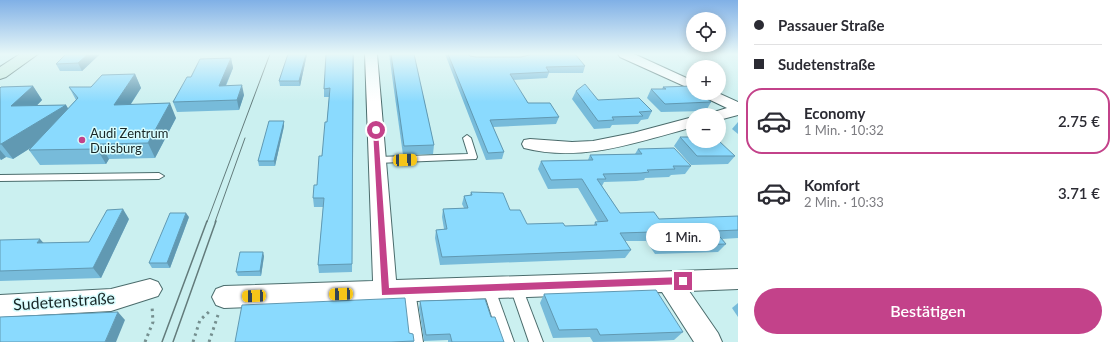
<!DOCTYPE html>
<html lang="de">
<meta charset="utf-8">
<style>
:root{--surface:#fff;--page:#f2f2f3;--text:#2b2b33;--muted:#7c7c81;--line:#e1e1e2;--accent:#c3428a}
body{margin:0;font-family:Lato,sans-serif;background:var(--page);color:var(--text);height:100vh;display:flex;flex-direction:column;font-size:15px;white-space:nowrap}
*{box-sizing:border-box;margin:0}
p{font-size:13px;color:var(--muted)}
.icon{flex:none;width:22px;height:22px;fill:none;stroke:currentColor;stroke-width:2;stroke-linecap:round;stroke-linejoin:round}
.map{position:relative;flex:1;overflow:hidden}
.side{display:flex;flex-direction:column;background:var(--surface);width:380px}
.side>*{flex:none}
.top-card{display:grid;align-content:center;height:88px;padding:0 16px;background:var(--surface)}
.tools{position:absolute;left:686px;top:12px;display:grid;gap:8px}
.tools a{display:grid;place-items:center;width:40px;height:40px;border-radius:50%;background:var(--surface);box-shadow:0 2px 10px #0003;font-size:20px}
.end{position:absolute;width:18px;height:18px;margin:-9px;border:5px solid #c3428a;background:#fff;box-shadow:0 0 0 2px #fff}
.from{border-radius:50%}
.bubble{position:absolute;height:28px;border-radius:14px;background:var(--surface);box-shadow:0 2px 10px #0003;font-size:13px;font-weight:600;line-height:28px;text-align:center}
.car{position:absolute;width:12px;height:24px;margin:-12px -6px;border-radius:5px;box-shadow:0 0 3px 1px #0007;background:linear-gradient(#f5c518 24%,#345 0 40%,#f5c518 0 76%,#345 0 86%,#f5c518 0)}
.top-card b{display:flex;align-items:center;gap:14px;height:38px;font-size:15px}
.top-card b+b{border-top:1px solid var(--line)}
.top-card i{width:10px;height:10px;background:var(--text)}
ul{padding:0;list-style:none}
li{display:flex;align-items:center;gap:12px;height:66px;margin:0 8px 6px;padding:0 8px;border:2px solid transparent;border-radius:16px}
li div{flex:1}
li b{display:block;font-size:15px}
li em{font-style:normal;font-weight:600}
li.active{border-color:var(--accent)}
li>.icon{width:36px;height:36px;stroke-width:1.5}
.action{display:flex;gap:8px;margin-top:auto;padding:8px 16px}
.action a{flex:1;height:46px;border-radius:24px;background:var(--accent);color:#fff;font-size:16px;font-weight:600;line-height:46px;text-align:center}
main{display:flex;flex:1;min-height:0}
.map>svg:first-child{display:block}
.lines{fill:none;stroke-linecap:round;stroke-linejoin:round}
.service-casing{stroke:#4b6c6c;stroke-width:2}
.minor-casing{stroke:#4b6c6c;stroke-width:2}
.secondary-casing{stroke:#4b6c6c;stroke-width:2}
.path{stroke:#758f8f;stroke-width:3;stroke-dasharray:2.5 4;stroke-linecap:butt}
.service{fill:#fff;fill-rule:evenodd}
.minor{fill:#fff;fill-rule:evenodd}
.secondary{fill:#c8ebdf;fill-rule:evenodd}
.tram-far1{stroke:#637b7b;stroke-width:1}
.tram{stroke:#637b7b;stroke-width:1.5}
.wall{fill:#77bbda}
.shaded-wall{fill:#6199b2}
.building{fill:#8adafe;stroke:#6199b2}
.route{fill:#c3428a}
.poi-dot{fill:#c3428a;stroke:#d8fdfe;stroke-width:1.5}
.labels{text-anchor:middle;stroke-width:3;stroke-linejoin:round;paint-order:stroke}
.poi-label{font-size:13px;fill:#182626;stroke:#d8fdfe;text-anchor:start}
.near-street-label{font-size:16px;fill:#182626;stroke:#d8fdfe}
</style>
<main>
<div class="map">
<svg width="738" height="342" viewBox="0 0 738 342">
<rect width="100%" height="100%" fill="#cbf0f0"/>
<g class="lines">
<g class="service-casing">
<g id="service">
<polygon points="467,135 471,138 477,157 476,159 377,163 373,160 377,157 468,154 463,138"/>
<polygon points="159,173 164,176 159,179 0,181 0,175"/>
<polygon points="516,282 520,283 522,287 543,342 529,342 510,287 512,283"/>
<polygon points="489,284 493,285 495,289 514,342 500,342 483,289 485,285"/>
<polygon points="409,286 413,287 415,291 423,342 409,342 403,291 405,287"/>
</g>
</g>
<g class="minor-casing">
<g id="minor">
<polygon points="365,54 377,54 396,280 738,269 738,289 689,291 718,333 722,342 694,342 662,292 224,308 216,305 212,297 216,289 224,286 373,281"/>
<polygon points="618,54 634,54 693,81 693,90 620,57"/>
<polygon points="700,93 718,93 738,102 738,115 719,120 719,115 711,115 714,112 727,108 702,96"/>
<path d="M693,117V127C638,142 581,163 524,148L522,144L524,140L530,139L572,142L593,141L633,133Z"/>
<polygon points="150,279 158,282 162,289 158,296 111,311 0,317 0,295 111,289"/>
</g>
</g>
<g class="secondary-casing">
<polygon id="secondary" points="20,54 38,54 6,77 0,79 0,67"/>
</g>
<g class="path">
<polyline points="145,342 153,322 152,306"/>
<polyline points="193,342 200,320 211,310"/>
<polyline points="209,342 218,315"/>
</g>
<use href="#service" class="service"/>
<use href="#minor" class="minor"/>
<use href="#secondary" class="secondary"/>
<g class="tram-far1">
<polyline points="207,222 270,54"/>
<polyline points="215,222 245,138"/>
</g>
<g class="tram">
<polyline points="162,342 207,221"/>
<polyline points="173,342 216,221"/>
</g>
</g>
<g class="wall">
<polygon points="66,54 100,54 82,71 60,71 56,64"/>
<polygon points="288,54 307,54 300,86 280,86 279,81"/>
<polygon points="354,54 352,272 319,273 318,265 323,207 314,207 313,198 317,185 327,122 329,97 324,97 324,89"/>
<polygon points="389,54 414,54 434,145 433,154 403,155"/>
<polygon points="445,54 471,54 469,55 470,56 476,57 585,66 583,73 549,73 547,78 513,80 528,103 559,117 556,124 493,127 504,152 502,159 486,160"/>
<polygon points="231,58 233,68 226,86 244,95 239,110 177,112 173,102 191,77"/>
<polygon points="135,74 141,88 131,104 176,118 155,158 109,159 106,164 40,165 29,150 32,147 13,159 6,157 1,160 0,159 0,88 33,86 42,100 36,106 66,105 68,109 76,100 69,87 91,87"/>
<polygon points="663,87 711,102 706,111 661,112 647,98 651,89 662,89"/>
<polygon points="576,91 598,100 652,111 648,119 641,120 638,124 612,125 610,128 594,129 572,99"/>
<polygon points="738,122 738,134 732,129"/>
<polygon points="284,126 275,166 259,166 258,161"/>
<polygon points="680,137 735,156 728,164 691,165 674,146"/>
<polygon points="638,149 691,166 685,174 671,175 669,177 645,178 644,180 636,181 604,182 602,186 620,213 659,219 738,216 738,238 722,239 726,244 718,252 655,254 646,241 625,241 631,250 625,258 440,265 435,238 436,230 444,229 442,217 443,209 464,208 462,204 464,196 470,195 471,192 510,210 527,224 565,226 594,225 595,222 598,222 578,188 548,189 538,169 541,161 588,160 590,155 635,154"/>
<polygon points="189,217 170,268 152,268 149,263"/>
<polygon points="129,219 101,278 0,281 0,240 44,243 89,242"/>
<polygon points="264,256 261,276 238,276 236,272"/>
<polygon points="544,294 683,332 674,340 653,341 593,342 590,337 553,338 540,303"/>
<polygon points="420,301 491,317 504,342 448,342 448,340 424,341 419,308"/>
<polygon points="738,303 738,317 732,308"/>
<polygon points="409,333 414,341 414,342 235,342"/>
</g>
<g class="shaded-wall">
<polygon points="88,54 100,54 82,71 78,63"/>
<polygon points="306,54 307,54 300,86 299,81"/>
<polygon points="231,58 233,68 221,96 219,86"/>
<polygon points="135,74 141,88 121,119 114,105"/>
<polygon points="242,85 244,95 239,110 237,100"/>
<polygon points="33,86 42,100 22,121 11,106"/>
<polygon points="170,103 176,118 155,158 148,143"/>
<polygon points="66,105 75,120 13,159 1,144"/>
<polygon points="284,121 284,126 275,166 274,161"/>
<polygon points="100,144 109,159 106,164 97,149"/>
<polygon points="0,150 6,157 1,160 0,158"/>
<polygon points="123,209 129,219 101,278 93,268"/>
<polygon points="186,213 189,217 170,268 167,263"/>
<polygon points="40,239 49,249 37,243"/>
<polygon points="263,252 264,256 261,276 260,271"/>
<polygon points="118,312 125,320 116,342 105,342"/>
</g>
<g class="building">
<polygon points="66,54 88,54 78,63 56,64"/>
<polygon points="288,54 306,54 299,81 279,81"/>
<polygon points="326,54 353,54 352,264 318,265 324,198 313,198 314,185 317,185 319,156 322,156 325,122 327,122 330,88 324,89"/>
<polygon points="391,54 414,54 434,145 404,146"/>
<polygon points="448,54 468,54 470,56 476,57 521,57 533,54 575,54 585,66 546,67 549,72 510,74 528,103 550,103 559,117 490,120 504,152 488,153"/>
<polygon points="231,58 219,86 242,85 237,100 173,102 187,77 191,77 200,59"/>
<polygon points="135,74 114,105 170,103 148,143 100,144 97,149 29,150 78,98 69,87 91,87 102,75"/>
<polygon points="585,84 598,100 639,98 652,111 639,112 643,116 612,117 614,120 598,121 576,91"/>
<polygon points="33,86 11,106 66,105 1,144 0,144 0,88 1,87"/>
<polygon points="692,86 693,87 693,93 700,93 711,102 665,104 651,89 666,89 663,87"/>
<polygon points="269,121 284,121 274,161 258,161"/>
<polygon points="680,137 693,137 693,141 719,141 735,156 697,156"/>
<polygon points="674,148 691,166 673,166 675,169 647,170 649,172 641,173 603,174 606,179 597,179 620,213 654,212 659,219 738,216 738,230 715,231 726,244 661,246 652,232 620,233 631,250 442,257 436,230 447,229 443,209 468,208 464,196 472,195 471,192 503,193 510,210 520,210 527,224 563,223 565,226 597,225 595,222 608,221 582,179 551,180 541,161 593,160 590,155 642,154 638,149"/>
<polygon points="123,209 93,268 0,271 0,240 40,239 37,243 89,242 107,210"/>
<polygon points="170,213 186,213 167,263 149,263"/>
<polygon points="240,252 263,252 260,271 236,272"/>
<polygon points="656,290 683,332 600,335 597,329 559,330 544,294"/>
<polygon points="405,298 409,333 413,334 414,341 391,342 235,342 242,305"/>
<polygon points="485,299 491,317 495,317 504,342 452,342 450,334 426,335 420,301"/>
<polygon points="118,312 105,342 0,342 0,317"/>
</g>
<linearGradient id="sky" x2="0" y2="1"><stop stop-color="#80b0e6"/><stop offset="0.53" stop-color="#e8f8f8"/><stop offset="1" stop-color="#e8f8f8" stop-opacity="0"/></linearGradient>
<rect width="738" height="102" fill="url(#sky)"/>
<polygon class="route" points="376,128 378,130 389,288 683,277 686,278 686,284 382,295 373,130"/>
<circle class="poi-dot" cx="82" cy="140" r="4"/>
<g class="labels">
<g class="poi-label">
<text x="90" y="138">Audi Zentrum<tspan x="90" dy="15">Duisburg</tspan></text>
</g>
<g class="near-street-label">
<text transform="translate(64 301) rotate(-4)" y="6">Sudetenstraße</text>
</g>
</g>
</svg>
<div class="tools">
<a><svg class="icon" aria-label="locate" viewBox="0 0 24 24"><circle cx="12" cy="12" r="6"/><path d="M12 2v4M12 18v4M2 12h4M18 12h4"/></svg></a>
<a>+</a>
<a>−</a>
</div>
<i class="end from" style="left:376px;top:130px"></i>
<i class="end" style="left:683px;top:281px"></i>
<div class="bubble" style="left:646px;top:223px;width:74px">1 Min.</div>
<i class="car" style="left:405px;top:160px;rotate:88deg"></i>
<i class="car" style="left:341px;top:294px;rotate:268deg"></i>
<i class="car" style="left:254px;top:296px;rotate:268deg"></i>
</div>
<section class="side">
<div class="top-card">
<b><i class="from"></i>Passauer Straße</b>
<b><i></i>Sudetenstraße</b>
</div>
<ul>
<li class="active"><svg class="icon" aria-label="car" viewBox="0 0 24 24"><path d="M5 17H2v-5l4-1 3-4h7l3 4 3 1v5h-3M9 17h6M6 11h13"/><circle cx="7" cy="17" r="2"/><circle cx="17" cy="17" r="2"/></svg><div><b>Economy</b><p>1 Min. · 10:32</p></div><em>2.75 €</em></li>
<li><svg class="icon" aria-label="car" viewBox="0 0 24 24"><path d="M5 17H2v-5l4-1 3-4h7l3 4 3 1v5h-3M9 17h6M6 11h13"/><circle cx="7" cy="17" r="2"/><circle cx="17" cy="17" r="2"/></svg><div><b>Komfort</b><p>2 Min. · 10:33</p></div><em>3.71 €</em></li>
</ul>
<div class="action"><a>Bestätigen</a></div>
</section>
</main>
